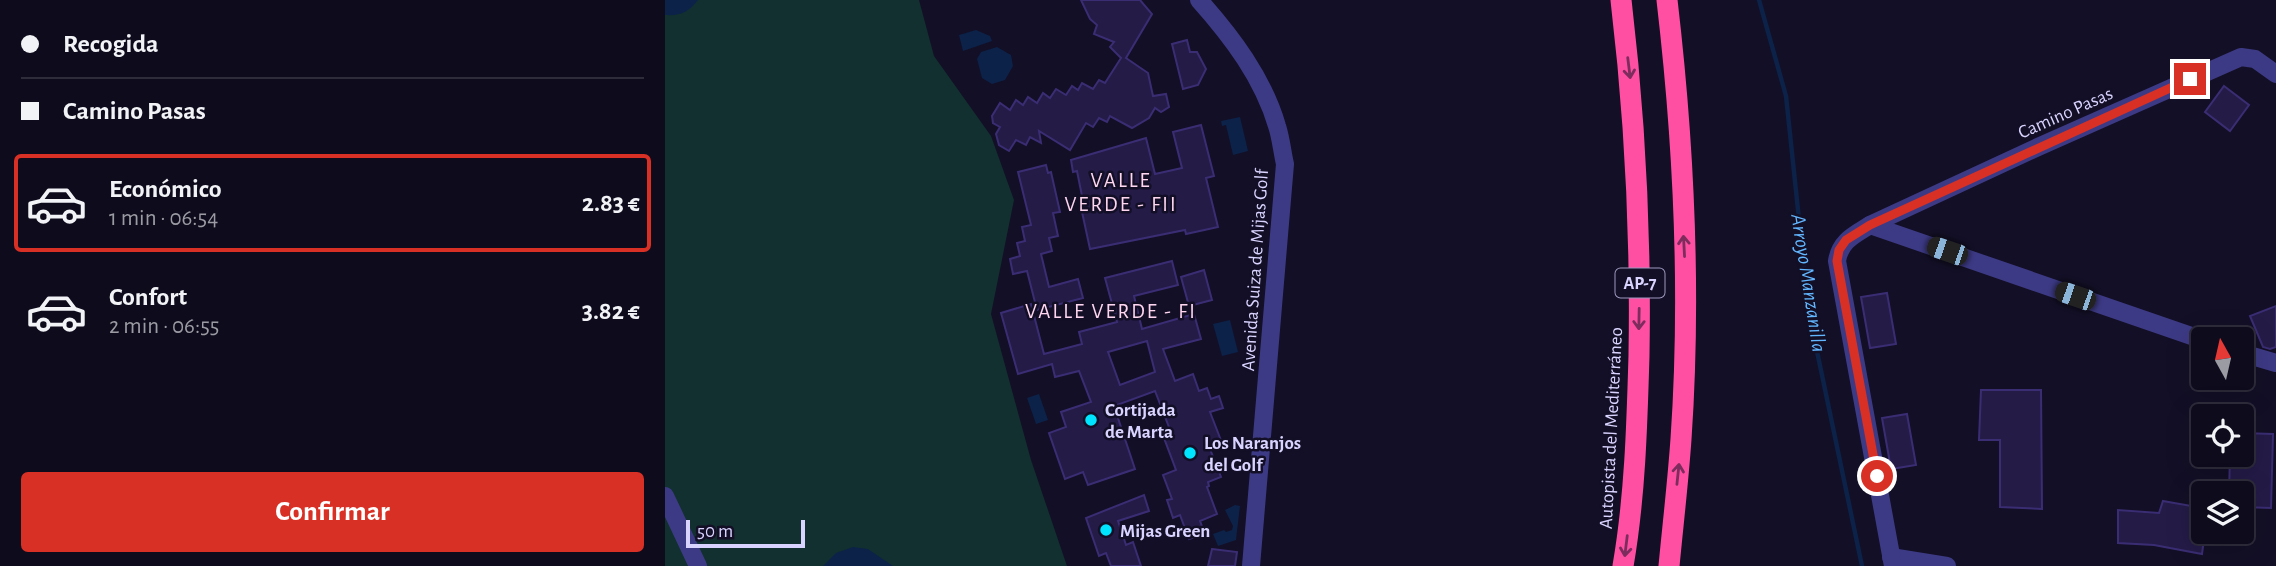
<!DOCTYPE html>
<html lang="es">
<meta charset="utf-8">
<style>
:root{--surface:#0e0b1c;--page:#1c1929;--text:#f1f3f6;--muted:#9b9ba3;--line:#2e2b3b;--accent:#d93025}
body{margin:0;font-family:"Alegreya Sans",sans-serif;background:var(--page);color:var(--text);height:100vh;display:flex;flex-direction:column;font-size:26px;white-space:nowrap}
*{box-sizing:border-box;margin:0}
p{font-size:23px;color:var(--muted)}
.icon{flex:none;width:38px;height:38px;fill:none;stroke:currentColor;stroke-width:2;stroke-linecap:round;stroke-linejoin:round}
.map{position:relative;flex:1;overflow:hidden}
.panel{display:flex;flex-direction:column;background:var(--surface);width:665px}
.panel>*{flex:none}
.top-card{display:grid;align-content:center;height:154px;padding:0 21px;background:var(--surface)}
.needle{width:46px;rotate:352deg}
.buttons{position:absolute;left:1526px;top:327px;display:grid;gap:14px}
.buttons a{display:grid;place-items:center;width:63px;height:63px;border-radius:7px;background:var(--surface);box-shadow:0 7px 28px #0002,0 0 0 2px var(--line);font-size:35px}
.scale{position:absolute;left:21px;bottom:18px;width:119px;box-sizing:border-box;padding-left:7px;border:4px solid #d9d4ff;border-top:0;font-size:19px;line-height:24px;white-space:nowrap;color:#d9d4ff;-webkit-text-stroke:5px #130f26;paint-order:stroke}
.end{position:absolute;width:32px;height:32px;margin:-16px;border:9px solid #d93025;background:#fff;box-shadow:0 0 0 4px #fff}
.from{border-radius:50%}
.car{position:absolute;width:21px;height:42px;margin:-21px -10px;border-radius:9px;box-shadow:0 0 5px 2px #0007;background:linear-gradient(#222 24%,#8ab4d8 0 40%,#222 0 76%,#8ab4d8 0 86%,#222 0)}
.top-card b{display:flex;align-items:center;gap:24px;height:66px;font-size:26px}
.top-card b+b{border-top:2px solid var(--line)}
.top-card i{width:18px;height:18px;background:var(--text)}
ul{padding:0;list-style:none}
li{display:flex;align-items:center;gap:21px;height:98px;margin:0 14px 10px;padding:0 7px;border:4px solid transparent;border-radius:7px}
li div{flex:1}
li b{display:block;font-size:26px}
li em{font-style:normal;font-weight:600}
li.selected{border-color:var(--accent)}
li>.icon{width:63px;height:63px;stroke-width:1.5}
.cta{display:flex;gap:14px;margin-top:auto;padding:14px 21px}
.cta a{flex:1;height:80px;border-radius:7px;background:var(--accent);color:#fff;font-size:28px;font-weight:600;line-height:80px;text-align:center}
main{display:flex;flex:1;min-height:0}
.map>svg:first-child{display:block}
.green{fill:#12302f}
.water{fill:#0c2248}
.lines{fill:none;stroke-linecap:round;stroke-linejoin:round}
.stream{stroke:#0c2248;stroke-width:4.5}
.building{fill:#241b47;stroke:#3b2d73;stroke-width:2;fill-rule:evenodd}
.minor{stroke:#3d3a85;stroke-width:18}
.highway{stroke:#ff4fa3;stroke-width:21}
.oneway{stroke:#7d2c5e}
.route{stroke:#d93025;stroke-width:9}
.poi-dot{fill:#00e5ff;stroke:#130f26;stroke-width:2.5}
.labels{text-anchor:middle;stroke-width:5;stroke-linejoin:round;paint-order:stroke}
.shield{fill:#130f26;stroke:#9e99be;stroke-width:2}
.shield-label{font-size:18px;font-weight:bold;fill:#d9d4ff}
.street-label{font-size:19px;fill:#d9d4ff;stroke:#130f26}
.poi-label{font-size:19px;font-weight:bold;fill:#d9d4ff;stroke:#130f26;text-anchor:start}
.neighbourhood-label{font-size:21px;letter-spacing:2px;fill:#ffd6f0;stroke:#130f26}
.water-label{font-size:21px;font-style:italic;fill:#62b6ff;stroke:#130f26}
</style>
<main>
<section class="panel">
<div class="top-card">
<b><i class="from"></i>Recogida</b>
<b><i></i>Camino Pasas</b>
</div>
<ul>
<li class="selected"><svg class="icon" aria-label="car" viewBox="0 0 24 24"><path d="M5 17H2v-5l4-1 3-4h7l3 4 3 1v5h-3M9 17h6M6 11h13"/><circle cx="7" cy="17" r="2"/><circle cx="17" cy="17" r="2"/></svg><div><b>Económico</b><p>1 min · 06:54</p></div><em>2.83 €</em></li>
<li><svg class="icon" aria-label="car" viewBox="0 0 24 24"><path d="M5 17H2v-5l4-1 3-4h7l3 4 3 1v5h-3M9 17h6M6 11h13"/><circle cx="7" cy="17" r="2"/><circle cx="17" cy="17" r="2"/></svg><div><b>Confort</b><p>2 min · 06:55</p></div><em>3.82 €</em></li>
</ul>
<div class="cta"><a>Confirmar</a></div>
</section>
<div class="map">
<svg width="1611" height="566" viewBox="0 0 1611 566">
<rect width="100%" height="100%" fill="#130f26"/>
<polygon class="green" points="0,0 254,0 269,56 326,136 349,200 326,314 366,460 402,566 0,566"/>
<g class="water">
<path d="M0,0H33C24,12 15,16 0,15Z"/>
<polygon points="311,30 325,36 327,41 298,51 294,35"/>
<polygon points="332,47 346,55 348,66 340,80 327,84 317,78 312,59 316,52"/>
<polygon points="575,117 583,151 568,155 561,125 557,126 556,121"/>
<polygon points="565,320 573,352 557,356 548,324"/>
<polygon points="374,394 383,420 371,424 362,398"/>
<polygon points="570,505 575,506 571,540 553,546 548,534 559,530 561,532 567,530 568,526 560,510"/>
<polygon points="188,547 203,549 228,566 158,566 171,553"/>
</g>
<g class="lines">
<polyline class="stream" points="1094,0 1121,96 1141,286 1149,337 1197,566"/>
</g>
<g class="building">
<polygon points="416,0 475,0 487,14 461,58 483,73 488,96 501,94 504,107 496,112 490,108 484,118 467,128 445,116 442,122 434,118 428,127 421,123 405,150 374,131 376,143 365,137 361,145 351,140 344,151 334,145 331,134 335,127 328,123 327,116 335,103 345,110 351,100 358,105 363,97 372,103 378,93 385,98 391,89 401,95 407,86 413,90 417,83 428,89 434,80 440,83 456,58 445,47 449,42 429,34 432,25 425,19"/>
<polygon points="522,40 525,52 532,52 541,69 533,85 518,89 507,44"/>
<polygon points="1559,86 1584,105 1565,131 1540,112"/>
<polygon points="536,125 549,176 541,178 553,227 521,234 520,230 425,249 417,212 420,211 412,171 408,172 406,160 481,138 490,174 517,168 508,132"/>
<polygon points="381,165 383,173 386,172 395,212 388,213 393,236 384,238 387,251 376,254 384,287 413,279 418,298 372,310 362,271 348,274 345,259 355,256 352,243 360,241 357,227 366,225 353,172"/>
<path d="M507,261L513,285L469,296L477,329L529,314L536,339L498,349L510,381L528,374L534,391L542,388L546,399L554,396L558,408L545,412L557,443L545,449L556,477L543,482L544,486L542,487L552,514L535,521L540,534L524,539L515,515L508,518L502,500L507,499L498,475L511,470L499,438L507,435L490,391L449,406L470,469L423,485L418,472L400,479L384,433L401,427L396,412L426,402L414,371L390,377L387,364L353,374L336,313L366,304L379,354L417,344L414,332L452,322L440,278ZM482,341L490,372L455,385L443,352Z"/>
<polygon points="539,270 547,300 524,306 516,277"/>
<polygon points="1222,293 1231,344 1205,348 1196,297"/>
<polygon points="1611,306 1611,347 1605,349 1598,347 1585,316"/>
<polygon points="1316,390 1376,390 1377,509 1335,507 1335,440 1314,440"/>
<polygon points="1242,414 1251,465 1226,469 1217,418"/>
<polygon points="1577,433 1608,434 1606,508 1577,507 1577,494 1564,494 1565,455 1577,455"/>
<polygon points="479,495 484,511 453,521 461,545 468,542 476,566 446,566 441,553 434,556 421,518"/>
<polygon points="1498,501 1538,508 1538,532 1540,532 1537,554 1489,545 1453,543 1453,510 1494,513"/>
<polygon points="547,549 572,552 570,566 543,566"/>
</g>
<g class="lines">
<g class="minor">
<path d="M534,0C567,37 598,78 612,126C616,138 617,151 620,164L586,566"/>
<polyline points="1205,225 1538,340"/>
<polyline points="1577,353 1611,363"/>
<polyline points="0,496 33,566"/>
<polyline points="1226,557 1282,566"/>
<path d="M1228,566L1172,261C1175,241 1189,235 1205,225L1373,147L1576,57L1590,59L1611,74"/>
</g>
<g class="highway">
<path d="M956,0C970,117 976,236 974,355C972,425 970,497 958,566"/>
<path d="M1002,0C1019,145 1026,294 1016,439C1013,482 1008,524 1004,566"/>
</g>
</g>
<defs><path id="oneway-shaft" d="M-6 0H5M1.5-3L5.5 0L1.5 3" fill="none" stroke-width="1.6" stroke-linecap="round" stroke-linejoin="round" transform="scale(1.75)"/></defs>
<g class="oneway">
<use href="#oneway-shaft" transform="translate(964 68) rotate(83)"/>
<use href="#oneway-shaft" transform="translate(1019 246) rotate(-93)"/>
<use href="#oneway-shaft" transform="translate(974 319) rotate(91)"/>
<use href="#oneway-shaft" transform="translate(1013 474) rotate(-84)"/>
<use href="#oneway-shaft" transform="translate(961 546) rotate(97)"/>
</g>
<g class="lines">
<polyline class="route" points="1212,476 1172,261 1174,250 1181,240 1205,225 1525,79"/>
</g>
<g class="poi-dot">
<circle cx="426" cy="420" r="7"/>
<circle cx="525" cy="453" r="7"/>
<circle cx="441" cy="530" r="7"/>
</g>
<g class="labels">
<rect class="shield" x="950.5" y="268.5" width="49" height="29" rx="5"/>
<g class="shield-label">
<text x="975" y="289">AP-7</text>
</g>
<g class="street-label">
<text transform="translate(1400 112) rotate(-24)" y="7">Camino Pasas</text>
<text transform="translate(589 270) rotate(-86)" y="7">Avenida Suiza de Mijas Golf</text>
<text transform="translate(945 428) rotate(-87)" y="7">Autopista del Mediterráneo</text>
</g>
<g class="poi-label">
<text x="440" y="416">Cortijada<tspan x="440" dy="22">de Marta</tspan></text>
<text x="539" y="449">Los Naranjos<tspan x="539" dy="22">del Golf</tspan></text>
<text x="455" y="537">Mijas Green</text>
</g>
<g class="neighbourhood-label">
<text x="456" y="187">VALLE<tspan x="456" dy="24">VERDE - FII</tspan></text>
<text x="446" y="318">VALLE VERDE - FI</text>
</g>
<g class="water-label">
<text transform="translate(1144 283) rotate(81)" y="7">Arroyo Manzanilla</text>
</g>
</g>
</svg>
<div class="buttons">
<a><svg class="needle" viewBox="-14 -14 28 28"><path d="M0-13l5 13h-10z" fill="#e53935"/><path d="M0 13l5-13h-10z" fill="#9b9ba3"/></svg></a>
<a><svg class="icon" aria-label="locate" viewBox="0 0 24 24"><circle cx="12" cy="12" r="6"/><path d="M12 2v4M12 18v4M2 12h4M18 12h4"/></svg></a>
<a><svg class="icon" aria-label="layers" viewBox="0 0 24 24"><path d="M12 4l9 5-9 5-9-5zM3 14l9 5 9-5"/></svg></a>
</div>
<div class="scale">50 m</div>
<i class="end from" style="left:1212px;top:476px"></i>
<i class="end" style="left:1525px;top:79px"></i>
<i class="car" style="left:1282px;top:251px;rotate:289deg"></i>
<i class="car" style="left:1410px;top:296px;rotate:289deg"></i>
</div>
</main>
